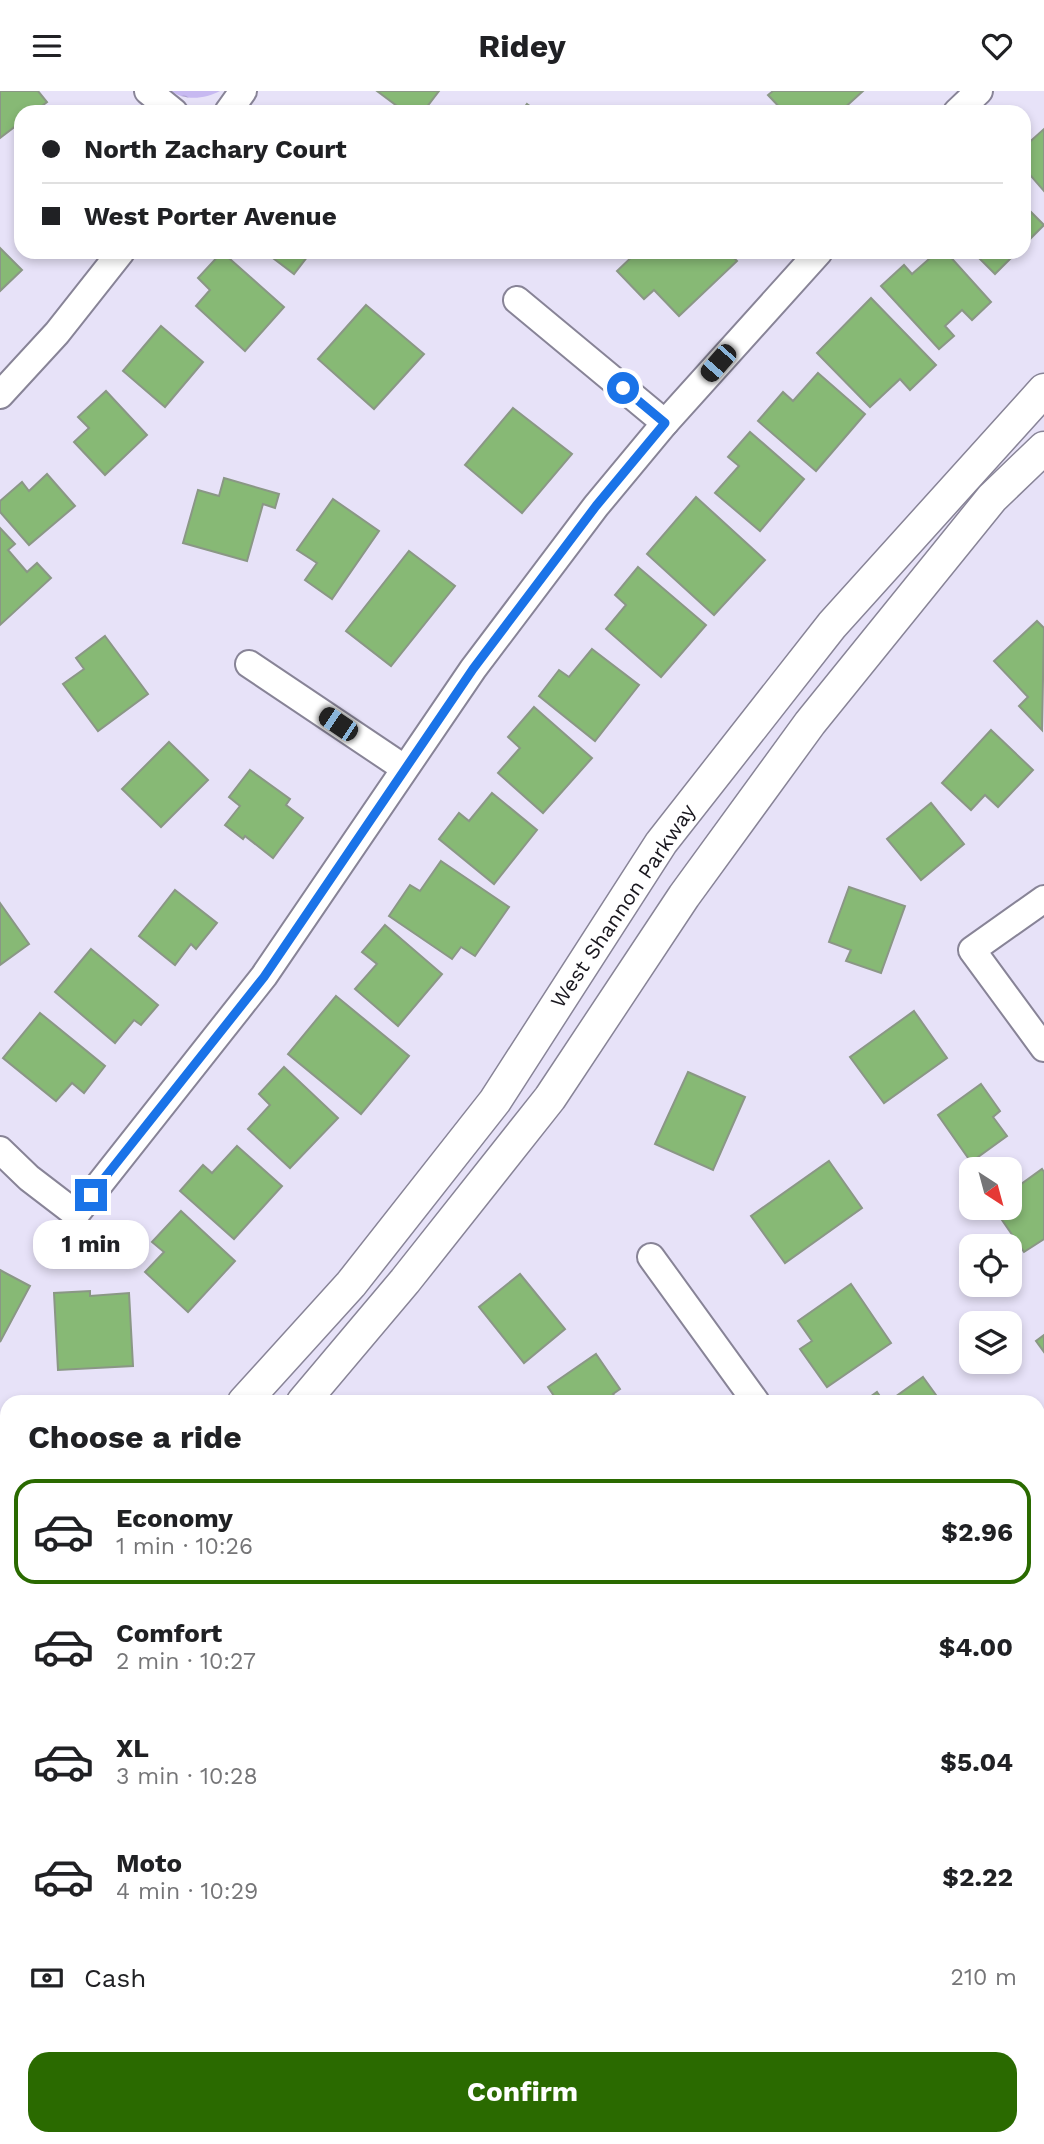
<!DOCTYPE html>
<meta charset="utf-8">
<style>
:root{--surface:#fff;--page:#f2f2f2;--text:#202124;--muted:#757577;--line:#e0e0e0;--accent:#2a6a00}
body{margin:0;font-family:"Work Sans",sans-serif;background:var(--page);color:var(--text);height:100vh;display:flex;flex-direction:column;font-size:26px;white-space:nowrap}
*{box-sizing:border-box;margin:0}
p{font-size:23px;color:var(--muted)}
.icon{flex:none;width:38px;height:38px;fill:none;stroke:currentColor;stroke-width:2;stroke-linecap:round;stroke-linejoin:round}
.map{position:relative;flex:1;overflow:hidden}
.drawer{position:absolute;left:0px;top:1304px;width:1045px;height:751px;display:flex;flex-direction:column;background:var(--surface);border-radius:21px 21px 0 0;box-shadow:0 4px 10px #0003}
.drawer>*{flex:none}
.hud{position:absolute;left:14px;top:14px;width:1017px;height:154px;border-radius:21px;box-shadow:0 4px 10px #0003;display:grid;align-content:center;height:154px;padding:0 28px;background:var(--surface)}
.needle{width:46px;rotate:144deg}
.buttons{position:absolute;left:959px;top:1066px;display:grid;gap:14px}
.buttons a{display:grid;place-items:center;width:63px;height:63px;border-radius:14px;background:var(--surface);box-shadow:0 4px 10px #0003;font-size:35px}
.end{position:absolute;width:32px;height:32px;margin:-16px;border:9px solid #1a73e8;background:#fff;box-shadow:0 0 0 4px #fff}
.from{border-radius:50%}
.bubble{position:absolute;height:49px;border-radius:21px;background:var(--surface);box-shadow:0 4px 10px #0003;font-size:23px;font-weight:700;line-height:49px;text-align:center}
.car{position:absolute;width:21px;height:42px;margin:-21px -10px;border-radius:9px;box-shadow:0 0 5px 2px #0007;background:linear-gradient(#222 24%,#8ab4d8 0 40%,#222 0 76%,#8ab4d8 0 86%,#222 0)}
.hud b{display:flex;align-items:center;gap:24px;height:66px;font-size:26px}
.hud b+b{border-top:2px solid var(--line)}
.hud i{width:18px;height:18px;background:var(--text)}
ul{padding:0;list-style:none}
li{display:flex;align-items:center;gap:21px;height:105px;margin:0 14px 10px;padding:0 14px;border:4px solid transparent;border-radius:21px}
li div{flex:1}
li b{display:block;font-size:26px}
li em{font-style:normal;font-weight:700}
li.active{border-color:var(--accent)}
li>.icon{width:63px;height:63px;stroke-width:1.5}
h2{padding:0 28px;font-size:32px;line-height:84px}
.pay{display:flex;align-items:center;gap:18px;height:77px;padding:0 28px;font-size:26px}
.pay p{margin-inline-start:auto}
.cta{display:flex;gap:14px;margin-top:auto;padding:14px 28px}
.cta a{flex:1;height:80px;border-radius:21px;background:var(--accent);color:#fff;font-size:28px;font-weight:700;line-height:80px;text-align:center}
header{display:flex;justify-content:space-between;align-items:center;height:91px;padding:0 28px;background:var(--surface);font-size:32px;font-weight:700}
.map>svg:first-child{display:block}
.park{fill:url(#park-crowns)}
.building{fill:#87b975;stroke:#8a9785;stroke-width:2}
.lines{fill:none;stroke-linecap:round;stroke-linejoin:round}
.minor-casing{stroke:#888497;stroke-width:30}
.tertiary-casing{stroke:#888497;stroke-width:35}
.minor{stroke:#fff;stroke-width:26}
.tertiary{stroke:#fff;stroke-width:32}
.route{stroke:#1a73e8;stroke-width:9}
.labels{text-anchor:middle;stroke-width:6;stroke-linejoin:round;paint-order:stroke}
.street-label{font-size:21px;fill:#19171e;stroke:#fff}
</style>
<header><svg class="icon" aria-label="menu" viewBox="0 0 24 24"><path d="M4 6h16M4 12h16M4 18h16"/></svg>Ridey<svg class="icon" aria-label="heart" viewBox="0 0 24 24"><path d="M12 20l-8-8c-3-5 5-10 8-4 3-6 11-1 8 4z"/></svg></header>
<div class="map">
<svg width="1044" height="2053" viewBox="0 0 1044 2053">
<defs>
<pattern id="park-crowns" width="20" height="18" patternUnits="userSpaceOnUse" patternTransform="scale(1.75)"><rect width="20" height="18" fill="#c7b9f1"/><path d="M2 6a3 3 0 1 1 6 0M12 15a3 3 0 1 1 6 0" fill="none" stroke="#aa9ece"/></pattern>
</defs>
<rect width="100%" height="100%" fill="#e7e2f8"/>
<path class="park" d="M171,0H220C205,8 185,10 171,0Z"/>
<g class="building">
<polygon points="0,0 38,0 47,11 34,21 21,21 21,31 0,47"/>
<polygon points="377,0 439,0 423,21 405,21"/>
<polygon points="773,0 863,0 840,21 784,21 768,4"/>
<polygon points="527,13 538,21 521,21"/>
<polygon points="1044,38 1044,100 1024,77 1024,56"/>
<polygon points="1024,114 1044,134 1024,154"/>
<polygon points="0,157 22,179 0,200"/>
<polygon points="222,161 284,216 245,260 196,215 210,199 198,187"/>
<polygon points="265,161 311,161 294,183"/>
<polygon points="637,161 728,161 737,170 679,225 654,199 644,208 617,180"/>
<polygon points="937,161 946,161 991,211 972,229 962,219 945,235 954,245 939,258 881,195 904,174 912,183"/>
<polygon points="973,161 1017,161 995,183"/>
<polygon points="871,207 936,274 910,299 900,288 870,316 817,262"/>
<polygon points="366,214 424,263 374,318 318,268"/>
<polygon points="161,235 203,271 165,316 123,280"/>
<polygon points="818,282 865,323 816,380 758,330 783,301 793,310"/>
<polygon points="106,300 147,344 105,384 74,351 89,337 78,326"/>
<polygon points="513,317 572,363 522,422 465,374"/>
<polygon points="750,341 804,388 760,440 715,402 739,375 728,366"/>
<polygon points="47,383 75,415 29,454 0,421 0,410 22,391 29,400"/>
<polygon points="224,387 279,403 275,417 263,413 247,470 183,452 198,399 219,405"/>
<polygon points="696,406 765,469 714,524 647,463"/>
<polygon points="333,408 379,440 332,508 305,489 317,472 297,459"/>
<polygon points="0,437 15,453 8,459 27,481 37,472 51,487 0,534"/>
<polygon points="409,460 455,495 391,575 346,540"/>
<polygon points="638,476 706,534 661,586 606,538 626,514 615,504"/>
<polygon points="1037,530 1044,537 1042,639 1019,615 1028,606 994,570"/>
<polygon points="105,545 148,603 98,640 63,593 84,578 76,567"/>
<polygon points="592,558 639,594 595,650 539,605 559,579 569,586"/>
<polygon points="534,616 592,667 543,722 498,682 520,657 508,646"/>
<polygon points="991,639 1033,679 998,716 985,704 971,719 942,692"/>
<polygon points="169,651 208,689 161,736 122,698"/>
<polygon points="250,679 290,708 286,714 303,727 273,767 245,745 243,748 225,734 240,715 229,706"/>
<polygon points="492,702 537,739 494,793 439,748 459,722 469,730"/>
<polygon points="931,712 964,753 921,789 887,748"/>
<polygon points="441,770 509,816 475,865 461,856 452,868 389,825 410,794 420,800"/>
<polygon points="849,796 905,815 881,882 846,870 851,859 829,851"/>
<polygon points="175,799 217,832 196,858 191,853 175,874 139,845"/>
<polygon points="0,812 29,853 0,874"/>
<polygon points="385,834 442,883 398,935 355,898 377,873 362,861"/>
<polygon points="91,858 158,914 141,934 134,929 115,952 55,901"/>
<polygon points="336,905 409,965 361,1023 288,963"/>
<polygon points="914,920 947,967 884,1012 850,966"/>
<polygon points="40,922 105,975 84,1002 72,992 56,1010 3,967"/>
<polygon points="284,976 338,1027 290,1077 248,1038 270,1014 259,1003"/>
<polygon points="688,981 745,1006 713,1079 655,1053"/>
<polygon points="981,993 1000,1020 993,1026 1007,1045 971,1071 938,1024"/>
<polygon points="237,1055 282,1095 234,1148 180,1100 203,1074 212,1082"/>
<polygon points="829,1070 862,1117 785,1172 751,1125"/>
<polygon points="1042,1078 1044,1081 1044,1148 1024,1161 993,1116 1010,1116 1010,1101"/>
<polygon points="181,1120 235,1170 188,1221 145,1181 164,1161 152,1151"/>
<polygon points="0,1179 30,1195 0,1251"/>
<polygon points="520,1183 565,1238 524,1272 479,1216"/>
<polygon points="851,1193 891,1252 827,1296 800,1258 812,1250 798,1230"/>
<polygon points="90,1200 90,1205 129,1202 133,1275 58,1279 54,1202"/>
<polygon points="1044,1244 1044,1261 1036,1250"/>
<polygon points="596,1263 620,1298 613,1303 619,1311 558,1311 548,1296"/>
<polygon points="923,1286 941,1311 888,1311"/>
<polygon points="877,1301 884,1311 863,1311"/>
<polygon points="1038,1486 1044,1495 1044,1549 1038,1554"/>
<polygon points="7,1840 7,1923 0,1913 0,1846"/>
<polygon points="1038,1868 1044,1877 1044,1888 1038,1893"/>
<polygon points="1042,1924 1044,1925 1044,2022 1038,2021 1038,1945"/>
<polygon points="88,2048 112,2048 104,2053 92,2053"/>
<polygon points="561,2048 606,2048 599,2053 565,2053"/>
</g>
<g class="lines">
<g class="minor-casing">
<g id="minor">
<polyline points="148,0 174,21"/>
<polyline points="228,21 243,0"/>
<polyline points="957,21 979,0"/>
<polyline points="517,209 665,332"/>
<polyline points="0,304 57,242 121,161"/>
<polyline points="249,573 404,677"/>
<polyline points="1044,808 972,859 1044,957"/>
<polyline points="0,1059 29,1087 76,1123 264,885 473,578 596,415 665,332 819,161"/>
<polyline points="651,1166 756,1311"/>
<polyline points="1038,1351 1044,1346"/>
<polyline points="1038,1700 1044,1708"/>
<polyline points="725,2048 729,2053"/>
<polyline points="206,2053 213,2048"/>
</g>
</g>
<g class="tertiary-casing">
<g id="tertiary">
<polyline points="244,1311 351,1193 495,1010 661,752 832,534 1044,299"/>
<polyline points="303,1311 405,1190 550,1007 684,805 810,632 992,407 1044,357"/>
<polyline points="0,1460 7,1459"/>
<polyline points="0,1672 7,1672"/>
<polyline points="324,2048 328,2053"/>
<polyline points="361,2048 365,2053"/>
<polyline points="396,2048 401,2053"/>
</g>
</g>
<use href="#minor" class="minor"/>
<use href="#tertiary" class="tertiary"/>
</g>
<g class="lines">
<polyline class="route" points="91,1104 264,886 473,578 596,415 665,332 623,297"/>
</g>
<g class="labels">
<g class="street-label">
<text transform="translate(623 815) rotate(-56)" y="7">West Shannon Parkway</text>
</g>
</g>
</svg>
<div class="buttons">
<a><svg class="needle" viewBox="-14 -14 28 28"><path d="M0-13l5 13h-10z" fill="#e53935"/><path d="M0 13l5-13h-10z" fill="#757577"/></svg></a>
<a><svg class="icon" aria-label="locate" viewBox="0 0 24 24"><circle cx="12" cy="12" r="6"/><path d="M12 2v4M12 18v4M2 12h4M18 12h4"/></svg></a>
<a><svg class="icon" aria-label="layers" viewBox="0 0 24 24"><path d="M12 4l9 5-9 5-9-5zM3 14l9 5 9-5"/></svg></a>
</div>
<i class="end from" style="left:623px;top:297px"></i>
<i class="end" style="left:91px;top:1104px"></i>
<div class="bubble" style="left:33px;top:1129px;width:116px">1 min</div>
<i class="car" style="left:718px;top:272px;rotate:221deg"></i>
<i class="car" style="left:338px;top:633px;rotate:304deg"></i>
<div class="hud">
<b><i class="from"></i>North Zachary Court</b>
<b><i></i>West Porter Avenue</b>
</div>
<section class="drawer">
<h2>Choose a ride</h2>
<ul>
<li class="active"><svg class="icon" aria-label="car" viewBox="0 0 24 24"><path d="M5 17H2v-5l4-1 3-4h7l3 4 3 1v5h-3M9 17h6M6 11h13"/><circle cx="7" cy="17" r="2"/><circle cx="17" cy="17" r="2"/></svg><div><b>Economy</b><p>1 min · 10:26</p></div><em>$2.96</em></li>
<li><svg class="icon" aria-label="car" viewBox="0 0 24 24"><path d="M5 17H2v-5l4-1 3-4h7l3 4 3 1v5h-3M9 17h6M6 11h13"/><circle cx="7" cy="17" r="2"/><circle cx="17" cy="17" r="2"/></svg><div><b>Comfort</b><p>2 min · 10:27</p></div><em>$4.00</em></li>
<li><svg class="icon" aria-label="car" viewBox="0 0 24 24"><path d="M5 17H2v-5l4-1 3-4h7l3 4 3 1v5h-3M9 17h6M6 11h13"/><circle cx="7" cy="17" r="2"/><circle cx="17" cy="17" r="2"/></svg><div><b>XL</b><p>3 min · 10:28</p></div><em>$5.04</em></li>
<li><svg class="icon" aria-label="car" viewBox="0 0 24 24"><path d="M5 17H2v-5l4-1 3-4h7l3 4 3 1v5h-3M9 17h6M6 11h13"/><circle cx="7" cy="17" r="2"/><circle cx="17" cy="17" r="2"/></svg><div><b>Moto</b><p>4 min · 10:29</p></div><em>$2.22</em></li>
</ul>
<div class="pay"><svg class="icon" aria-label="cash" viewBox="0 0 24 24"><path d="M3 7h18v10H3z"/><circle cx="12" cy="12" r="2"/></svg>Cash<p>210 m</p></div>
<div class="cta"><a>Confirm</a></div>
</section>
</div>
